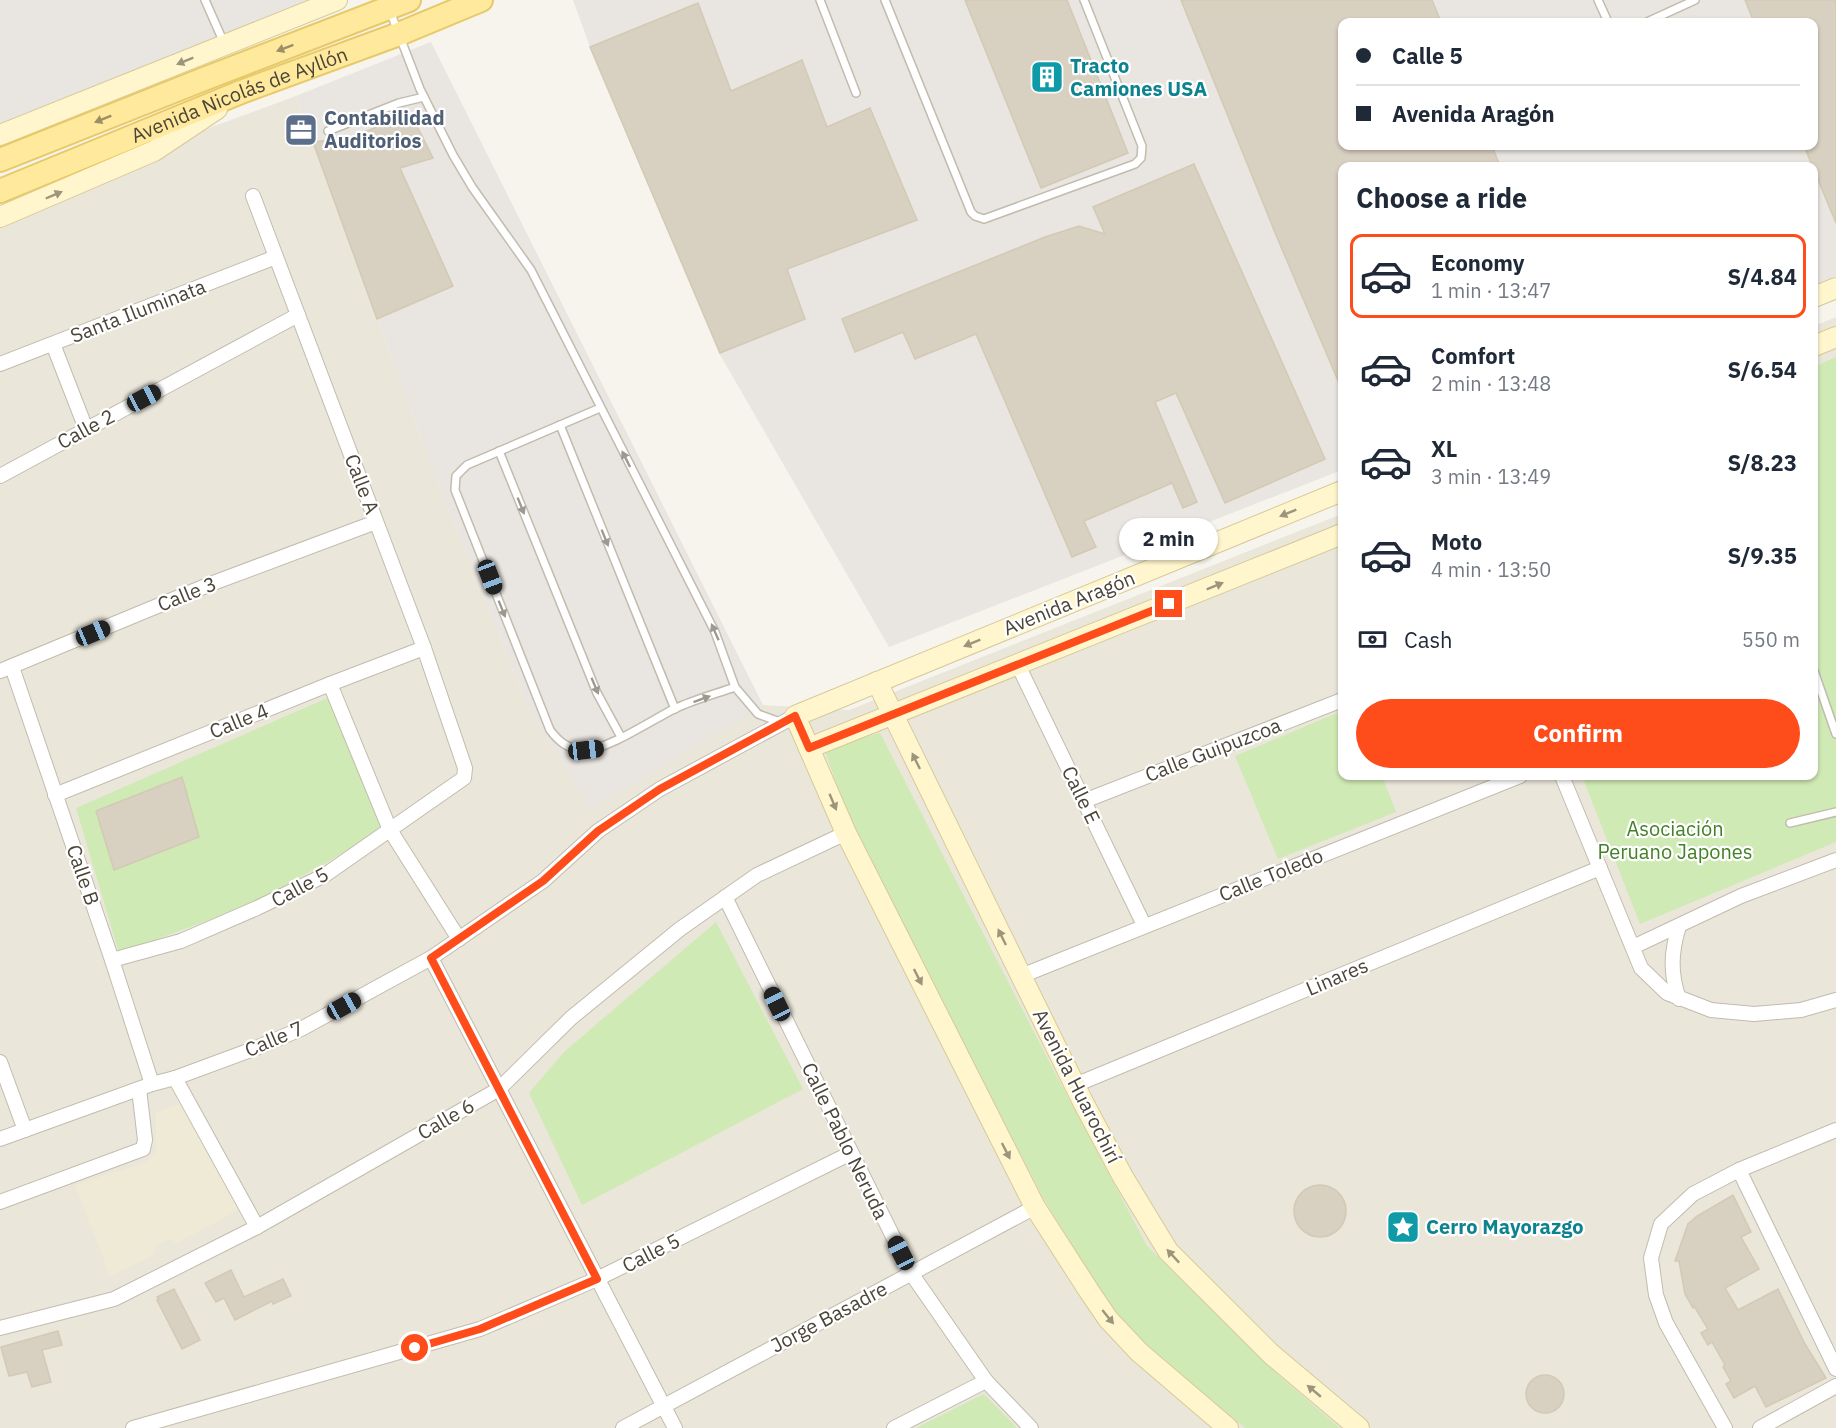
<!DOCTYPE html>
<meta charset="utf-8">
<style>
:root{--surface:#fff;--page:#f6f6f7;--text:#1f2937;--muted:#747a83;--line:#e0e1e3;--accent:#fe4c1b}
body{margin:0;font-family:"IBM Plex Sans",sans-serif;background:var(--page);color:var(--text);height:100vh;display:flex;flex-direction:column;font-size:22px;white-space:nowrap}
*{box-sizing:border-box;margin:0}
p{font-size:20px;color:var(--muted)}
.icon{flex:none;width:33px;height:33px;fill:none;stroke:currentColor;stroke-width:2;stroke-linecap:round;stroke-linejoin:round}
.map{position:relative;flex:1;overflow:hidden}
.side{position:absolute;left:1338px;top:162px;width:480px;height:618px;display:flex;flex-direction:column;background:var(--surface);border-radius:12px;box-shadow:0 2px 4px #0004}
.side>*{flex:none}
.hud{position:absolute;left:1338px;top:18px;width:480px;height:132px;border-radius:12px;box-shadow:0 2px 4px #0004;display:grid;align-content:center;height:132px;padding:0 18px;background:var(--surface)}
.end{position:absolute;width:27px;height:27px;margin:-14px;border:8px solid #fe4c1b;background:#fff;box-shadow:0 0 0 3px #fff}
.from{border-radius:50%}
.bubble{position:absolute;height:42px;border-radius:21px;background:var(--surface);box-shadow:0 2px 4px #0004;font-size:20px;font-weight:700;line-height:42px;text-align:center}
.car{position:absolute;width:18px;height:36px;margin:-18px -9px;border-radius:8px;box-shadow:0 0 4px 2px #0007;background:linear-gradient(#222 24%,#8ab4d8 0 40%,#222 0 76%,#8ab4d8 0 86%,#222 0)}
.hud b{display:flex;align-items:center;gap:21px;height:57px;font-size:22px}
.hud b+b{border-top:2px solid var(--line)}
.hud i{width:15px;height:15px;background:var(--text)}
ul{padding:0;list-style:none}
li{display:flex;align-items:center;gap:18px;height:84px;margin:0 12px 9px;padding:0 6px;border:3px solid transparent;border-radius:12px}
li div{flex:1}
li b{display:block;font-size:22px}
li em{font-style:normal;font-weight:700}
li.current{border-color:var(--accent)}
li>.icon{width:54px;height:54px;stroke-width:1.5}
h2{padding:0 18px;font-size:27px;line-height:72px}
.pay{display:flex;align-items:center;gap:15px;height:66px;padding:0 18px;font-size:22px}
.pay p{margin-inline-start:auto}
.cta{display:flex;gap:12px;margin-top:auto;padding:12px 18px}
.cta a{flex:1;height:69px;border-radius:36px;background:var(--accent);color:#fff;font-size:24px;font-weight:700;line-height:69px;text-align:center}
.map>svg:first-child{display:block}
.residential{fill:#eae6da}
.industrial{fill:#e9e5e0;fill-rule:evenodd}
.education{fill:#efead6}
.green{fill:#cfeab4}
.building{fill:#d8d0c1;stroke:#d3c9b4;stroke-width:1.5}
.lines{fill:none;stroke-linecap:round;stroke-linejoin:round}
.lane-casing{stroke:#c2bcae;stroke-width:10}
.street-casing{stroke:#c2bcae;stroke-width:16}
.secondary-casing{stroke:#d7ca9b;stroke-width:22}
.primary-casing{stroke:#e7c969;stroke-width:26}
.lane{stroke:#fff;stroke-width:7}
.street{stroke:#fff;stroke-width:14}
.secondary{stroke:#fff6cd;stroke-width:20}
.primary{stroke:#ffe99c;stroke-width:22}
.oneway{fill:#9c8f66}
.oneway2{fill:#9c957c}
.oneway3{fill:#9c9992}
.route{stroke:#fe4c1b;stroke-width:8}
.labels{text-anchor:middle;stroke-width:4.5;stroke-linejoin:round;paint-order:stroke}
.culture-label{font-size:20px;font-weight:bold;fill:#0d838f;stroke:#fff;text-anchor:start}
.street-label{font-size:20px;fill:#4b4539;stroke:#fff}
.service-label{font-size:20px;font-weight:bold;fill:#4e5e75;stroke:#fff;text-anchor:start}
.park-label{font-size:20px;fill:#448029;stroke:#fff}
</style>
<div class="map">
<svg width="1836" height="1428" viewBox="0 0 1836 1428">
<rect width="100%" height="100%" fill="#f6f4ec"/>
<polygon class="residential" points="296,96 437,481 527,705 591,808 661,763 763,705 849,710 1342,514 1342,776 1814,776 1814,326 1836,317 1836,1428 0,1428 0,205"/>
<g class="industrial">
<polygon points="0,0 317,0 0,125"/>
<path d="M573,0H1836V276L1814,285V166H1342V470L889,647L719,353L590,47ZM1342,22H1814V146H1342Z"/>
<polygon points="431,42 763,705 591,809 527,705 437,481 296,96"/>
</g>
<polygon class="education" points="181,1103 242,1208 177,1243 169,1239 157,1245 154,1255 110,1276 75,1185 146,1162 156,1152 156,1113"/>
<g class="green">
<polygon points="1836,357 1836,842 1640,924 1582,776 1814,776 1814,367"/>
<polygon points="325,699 331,699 384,826 331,860 247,906 119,953 76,808"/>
<polygon points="1342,711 1342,776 1382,776 1396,812 1278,859 1235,756"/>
<polygon points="880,733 1053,1069 1147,1246 1277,1374 1340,1428 1245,1428 1136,1338 1111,1310 1044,1199 854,833 824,748"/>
<polygon points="716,922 803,1089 582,1205 529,1093 564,1052"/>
<polygon points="984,1394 1017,1428 916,1428"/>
</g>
<g class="building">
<polygon points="965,0 1067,0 1128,153 1041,188"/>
<polygon points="1181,0 1432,0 1441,22 1342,22 1342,146 1492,146 1500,166 1342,166 1342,390 1276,235"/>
<polygon points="1745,0 1836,0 1836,223 1804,146 1814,146 1814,22 1754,22"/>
<polygon points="698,3 731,91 802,60 827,127 870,108 917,220 787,269 805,319 720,353 590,47"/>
<polygon points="411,114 433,158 400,168 453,286 377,319 313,142 328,140 330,145"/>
<polygon points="1194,164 1325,459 1225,503 1176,393 1155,402 1197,502 1183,508 1172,483 1084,521 1096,547 1072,557 976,334 915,359 903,332 855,352 842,319 1045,237 1079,226 1105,234 1093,207"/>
<polygon points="182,777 199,837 114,870 96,811"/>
<circle cx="1320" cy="1211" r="26"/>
<polygon points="1733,1195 1751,1232 1741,1237 1759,1269 1725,1288 1738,1310 1778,1289 1805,1344 1826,1378 1766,1407 1755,1386 1734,1398 1726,1384 1731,1381 1723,1367 1725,1365 1712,1342 1708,1345 1701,1333 1708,1329 1694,1306 1693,1308 1685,1294 1679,1261 1675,1261 1688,1224 1697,1216"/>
<polygon points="231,1270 244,1297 283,1279 291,1296 273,1304 272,1301 235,1320 224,1298 216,1302 205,1283"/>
<polygon points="174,1289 200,1340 182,1349 157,1300 159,1299 157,1297"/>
<polygon points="58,1331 62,1345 42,1350 51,1382 32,1387 27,1372 9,1376 1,1347"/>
<circle cx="1545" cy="1394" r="19"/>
</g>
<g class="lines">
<g class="lane-casing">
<g id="lane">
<polyline points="205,0 224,43"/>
<polyline points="820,0 856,93"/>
<polyline points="885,0 971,212 975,216 984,219 1135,164 1141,158 1142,146 1084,0"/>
<polyline points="1598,0 1608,22"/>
<polyline points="390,11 420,89 453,155 472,187 531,270 715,632 735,687 758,714 780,722"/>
<polyline points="1647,22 1695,0"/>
<polyline points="328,131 399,103 424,97"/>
<path d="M600,408L467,465L456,476L455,490L550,730C559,742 569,750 585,750C607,750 652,720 674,709C693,700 715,694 735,687"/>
<polyline points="560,425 675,709"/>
<polyline points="499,451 597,693 621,737"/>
<polyline points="1814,671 1836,734"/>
<polyline points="1790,823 1836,812"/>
</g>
</g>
<g class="street-casing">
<g id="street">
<polyline points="53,344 86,429"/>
<polyline points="0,364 276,257"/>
<polyline points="0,476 298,315"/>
<polyline points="1018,665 1144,925"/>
<polyline points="12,667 112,960 152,1084"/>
<polyline points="0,671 213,583 376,522"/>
<polyline points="330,684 390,830 459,939"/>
<polyline points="1562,776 1641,968 1667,993 1711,1010 1754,1014 1801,1010 1836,1000"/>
<polyline points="55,795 330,684 424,648"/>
<polyline points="1084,801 1342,700"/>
<polyline points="725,897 911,1273 986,1381 1031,1428"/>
<path d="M1679,926C1671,952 1670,973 1679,999"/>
<polyline points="1633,947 1741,896 1836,860"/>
<polyline points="431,958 675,1428"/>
<polyline points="112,960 181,941 257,908 325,875 464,778 465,768 424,648 253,196"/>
<polyline points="1021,976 1520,776"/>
<polyline points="0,1062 25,1130"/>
<polyline points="175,1078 257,1227"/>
<polyline points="1075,1085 1600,868"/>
<polyline points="0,1139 152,1084 175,1078 256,1048 301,1029 431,958 543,881 598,831 660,789 795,716"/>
<polyline points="1739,1170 1836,1369"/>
<polyline points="0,1202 143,1149 145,1140 139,1089"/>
<polyline points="0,1328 114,1299 257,1227 499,1089 571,1018 680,929 757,875 846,833"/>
<polyline points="133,1428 480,1329 597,1279 851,1153"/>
<polyline points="623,1428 1035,1207"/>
<polyline points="894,1428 986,1381"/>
<polyline points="1725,1428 1666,1323 1656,1295 1651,1258 1661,1224 1693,1194 1739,1170 1836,1130"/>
<polyline points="1760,1428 1836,1386"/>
</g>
</g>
<g class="secondary-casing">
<g id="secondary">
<polyline points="0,135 337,0"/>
<polyline points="0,217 154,151 217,109"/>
<polyline points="1814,297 1836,288"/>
<polyline points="1814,346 1836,337"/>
<polyline points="877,682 1083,1102 1123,1177 1168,1251 1271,1354 1359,1428"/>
<polyline points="809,748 1342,534"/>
<polyline points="1228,1428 1139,1352 1108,1319 1089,1291 1035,1207 846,833 795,716 1342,491"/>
</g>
</g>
<g class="primary-casing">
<g id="primary">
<polyline points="0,160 204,79 409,0"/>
<path id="s1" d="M0,191L241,92L399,34L481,0"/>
</g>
</g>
<use href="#lane" class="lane"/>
<use href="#street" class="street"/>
<use href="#secondary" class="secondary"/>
<use href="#primary" class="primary"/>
</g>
<defs><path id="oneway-solid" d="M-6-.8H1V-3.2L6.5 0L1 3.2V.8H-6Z" transform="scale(1.5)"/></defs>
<g class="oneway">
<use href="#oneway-solid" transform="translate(285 48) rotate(159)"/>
<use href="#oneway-solid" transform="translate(103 119) rotate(158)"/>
</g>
<g class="oneway2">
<use href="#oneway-solid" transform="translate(185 61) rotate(158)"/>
<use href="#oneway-solid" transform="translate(54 195) rotate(-23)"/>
<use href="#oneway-solid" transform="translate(1288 513) rotate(158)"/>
<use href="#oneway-solid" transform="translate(1215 586) rotate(-22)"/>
<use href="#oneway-solid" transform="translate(972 643) rotate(158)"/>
<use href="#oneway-solid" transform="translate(916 761) rotate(-116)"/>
<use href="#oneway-solid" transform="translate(833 802) rotate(67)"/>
<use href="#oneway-solid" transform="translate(1002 937) rotate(-116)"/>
<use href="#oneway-solid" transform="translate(918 977) rotate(63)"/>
<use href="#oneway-solid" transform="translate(1006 1151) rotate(63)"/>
<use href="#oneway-solid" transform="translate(1173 1256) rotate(-133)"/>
<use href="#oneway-solid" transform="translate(1108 1317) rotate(51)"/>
<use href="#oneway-solid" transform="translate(1314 1391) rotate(-140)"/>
</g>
<g class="oneway3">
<use href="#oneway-solid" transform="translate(626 459) rotate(-117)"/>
<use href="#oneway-solid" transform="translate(521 506) rotate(68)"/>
<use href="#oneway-solid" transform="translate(605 538) rotate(68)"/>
<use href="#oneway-solid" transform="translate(502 609) rotate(68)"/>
<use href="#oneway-solid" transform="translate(715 632) rotate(-114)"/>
<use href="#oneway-solid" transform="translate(595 686) rotate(67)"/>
<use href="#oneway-solid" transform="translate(702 699) rotate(-20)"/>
</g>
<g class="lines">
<polyline class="route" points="415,1348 480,1329 597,1279 431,958 543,881 598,831 660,789 795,716 809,748 1169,604"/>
</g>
<defs>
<g id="building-square" transform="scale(1.725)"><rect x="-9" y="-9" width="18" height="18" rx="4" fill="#0f9aa8" stroke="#fff"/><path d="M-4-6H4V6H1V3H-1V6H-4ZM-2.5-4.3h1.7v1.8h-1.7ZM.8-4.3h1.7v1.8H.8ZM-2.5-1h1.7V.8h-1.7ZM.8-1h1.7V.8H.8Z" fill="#fff"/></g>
<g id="office-square" transform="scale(1.725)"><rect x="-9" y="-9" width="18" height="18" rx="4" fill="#5c6f8a" stroke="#fff"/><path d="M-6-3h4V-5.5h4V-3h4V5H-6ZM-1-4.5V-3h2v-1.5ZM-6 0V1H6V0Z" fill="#fff"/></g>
<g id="sight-square" transform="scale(1.725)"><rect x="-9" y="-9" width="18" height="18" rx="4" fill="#0f9aa8" stroke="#fff"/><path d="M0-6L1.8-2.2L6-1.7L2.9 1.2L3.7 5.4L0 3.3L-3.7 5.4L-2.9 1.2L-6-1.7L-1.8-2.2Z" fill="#fff"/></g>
</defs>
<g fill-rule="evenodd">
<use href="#building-square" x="1047" y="77"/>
<use href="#office-square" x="301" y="130"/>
<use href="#sight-square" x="1403" y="1227"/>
</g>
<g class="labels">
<g class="culture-label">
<text x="1070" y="73">Tracto<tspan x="1070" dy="23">Camiones USA</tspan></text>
<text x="1426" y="1234">Cerro Mayorazgo</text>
</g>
<g class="street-label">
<text dy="7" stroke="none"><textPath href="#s1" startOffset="258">Avenida Nicolás de Ayllón</textPath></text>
<text transform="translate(138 311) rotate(-21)" y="7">Santa Iluminata</text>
<text transform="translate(86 429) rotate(-28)" y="7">Calle 2</text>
<text transform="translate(362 484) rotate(69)" y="7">Calle A</text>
<text transform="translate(187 594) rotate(-22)" y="7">Calle 3</text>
<text transform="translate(1069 603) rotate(-22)" y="7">Avenida Aragón</text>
<text transform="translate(239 721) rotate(-22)" y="7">Calle 4</text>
<text transform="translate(1213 750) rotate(-21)" y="7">Calle Guipuzcoa</text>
<text transform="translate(1081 795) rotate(64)" y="7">Calle E</text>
<text transform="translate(83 875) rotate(71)" y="7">Calle B</text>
<text transform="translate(1271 875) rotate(-22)" y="7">Calle Toledo</text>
<text transform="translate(300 887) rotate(-28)" y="7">Calle 5</text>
<text transform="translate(1337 977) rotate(-23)" y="7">Linares</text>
<text transform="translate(274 1039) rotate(-23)" y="7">Calle 7</text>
<text transform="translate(1077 1086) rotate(63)" y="7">Avenida Huarochirí</text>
<text transform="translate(446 1119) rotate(-30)" y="7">Calle 6</text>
<text transform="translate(845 1141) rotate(64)" y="7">Calle Pablo Neruda</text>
<text transform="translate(651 1253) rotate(-27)" y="7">Calle 5</text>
<text transform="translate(829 1317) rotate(-28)" y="7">Jorge Basadre</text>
</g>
<g class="service-label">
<text x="324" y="125">Contabilidad<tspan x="324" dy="23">Auditorios</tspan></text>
</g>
<g class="park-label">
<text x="1675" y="836">Asociación<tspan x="1675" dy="23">Peruano Japones</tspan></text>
</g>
</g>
</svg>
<i class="end from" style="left:415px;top:1348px"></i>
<i class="end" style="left:1169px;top:604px"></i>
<div class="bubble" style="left:1119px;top:518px;width:99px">2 min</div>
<i class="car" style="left:144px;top:398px;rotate:62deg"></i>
<i class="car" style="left:490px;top:577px;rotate:159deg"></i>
<i class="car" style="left:93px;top:633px;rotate:67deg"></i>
<i class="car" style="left:586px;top:750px;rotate:83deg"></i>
<i class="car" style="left:777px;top:1004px;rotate:334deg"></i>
<i class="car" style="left:344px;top:1006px;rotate:61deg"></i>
<i class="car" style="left:901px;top:1253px;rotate:333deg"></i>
<div class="hud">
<b><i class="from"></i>Calle 5</b>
<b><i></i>Avenida Aragón</b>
</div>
<section class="side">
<h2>Choose a ride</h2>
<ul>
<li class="current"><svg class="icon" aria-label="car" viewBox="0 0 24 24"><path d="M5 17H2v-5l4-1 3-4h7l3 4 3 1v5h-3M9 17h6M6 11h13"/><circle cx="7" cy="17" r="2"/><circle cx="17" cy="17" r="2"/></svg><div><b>Economy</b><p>1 min · 13:47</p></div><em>S/4.84</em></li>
<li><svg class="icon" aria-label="car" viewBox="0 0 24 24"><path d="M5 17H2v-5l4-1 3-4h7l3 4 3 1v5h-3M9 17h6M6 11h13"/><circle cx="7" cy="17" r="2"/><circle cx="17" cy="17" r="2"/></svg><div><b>Comfort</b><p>2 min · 13:48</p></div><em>S/6.54</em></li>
<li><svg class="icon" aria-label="car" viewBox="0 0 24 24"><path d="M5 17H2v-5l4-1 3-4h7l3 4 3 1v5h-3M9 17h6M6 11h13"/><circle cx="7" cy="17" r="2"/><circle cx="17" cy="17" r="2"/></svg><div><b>XL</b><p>3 min · 13:49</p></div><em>S/8.23</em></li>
<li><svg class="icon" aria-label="car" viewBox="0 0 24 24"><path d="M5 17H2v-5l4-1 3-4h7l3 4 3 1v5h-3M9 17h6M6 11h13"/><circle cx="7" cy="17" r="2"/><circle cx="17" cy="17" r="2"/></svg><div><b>Moto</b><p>4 min · 13:50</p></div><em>S/9.35</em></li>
</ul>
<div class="pay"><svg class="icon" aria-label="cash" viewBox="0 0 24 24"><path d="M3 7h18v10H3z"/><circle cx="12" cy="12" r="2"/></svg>Cash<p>550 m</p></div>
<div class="cta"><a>Confirm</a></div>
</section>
</div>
